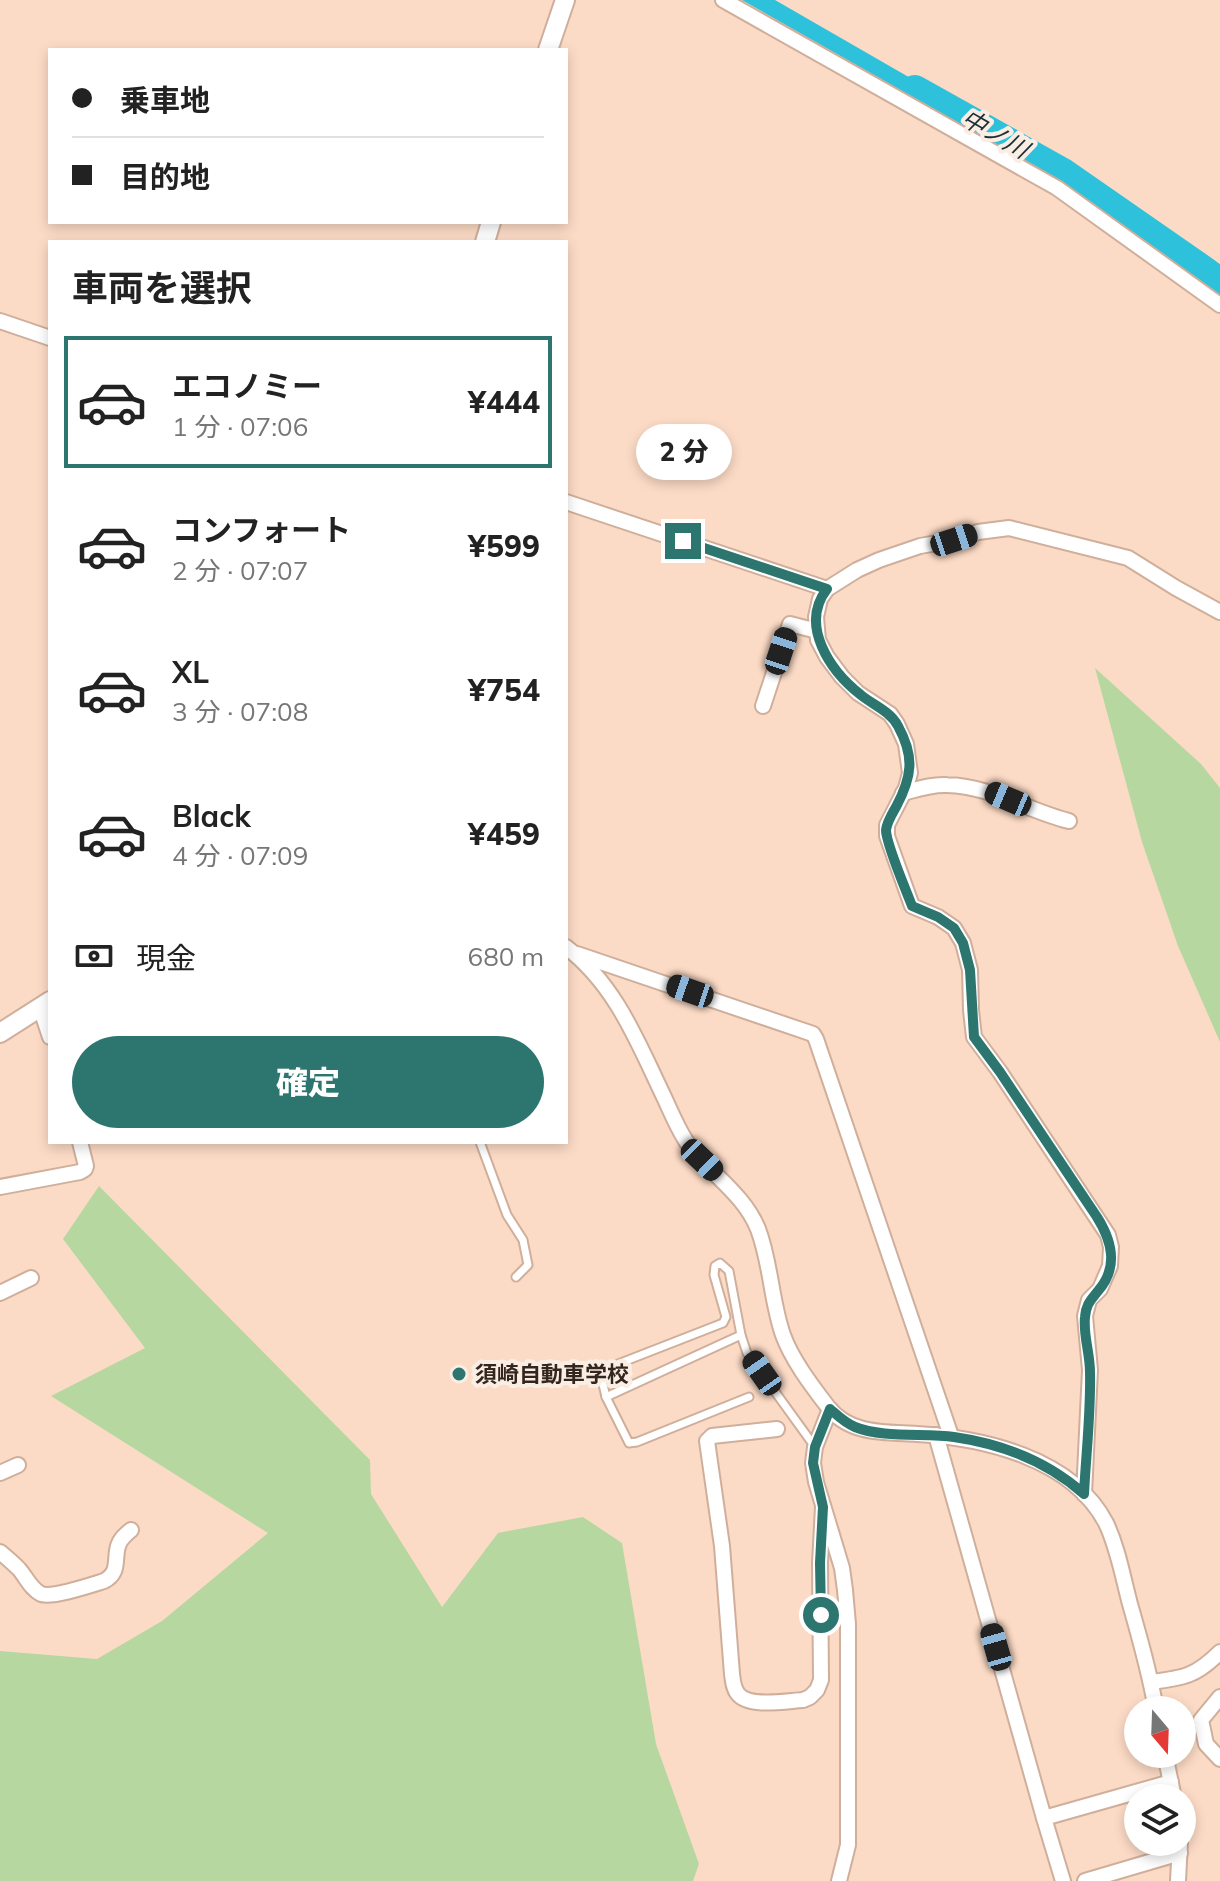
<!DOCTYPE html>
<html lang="ja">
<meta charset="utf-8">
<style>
:root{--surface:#fff;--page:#f6f6f6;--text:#222;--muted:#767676;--line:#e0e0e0;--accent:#2d7670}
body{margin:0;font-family:Mulish,"Noto Sans JP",sans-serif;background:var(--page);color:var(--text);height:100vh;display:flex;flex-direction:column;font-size:30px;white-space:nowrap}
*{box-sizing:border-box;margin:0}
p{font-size:26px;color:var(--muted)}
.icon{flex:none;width:44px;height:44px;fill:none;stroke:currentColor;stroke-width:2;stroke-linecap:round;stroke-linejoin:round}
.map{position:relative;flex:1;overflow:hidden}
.panel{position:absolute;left:48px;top:240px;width:520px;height:904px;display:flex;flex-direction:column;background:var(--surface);border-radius:0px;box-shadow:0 4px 12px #0003}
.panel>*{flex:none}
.guide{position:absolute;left:48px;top:48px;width:520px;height:176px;border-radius:0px;box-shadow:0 4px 12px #0003;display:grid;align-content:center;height:176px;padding:0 24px;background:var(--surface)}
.needle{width:52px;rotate:161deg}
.controls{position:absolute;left:1124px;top:1696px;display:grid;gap:16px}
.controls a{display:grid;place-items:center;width:72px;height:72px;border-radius:50%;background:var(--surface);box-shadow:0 4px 12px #0003;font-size:40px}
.end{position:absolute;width:36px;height:36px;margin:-18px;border:10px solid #2d7670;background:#fff;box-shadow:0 0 0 4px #fff}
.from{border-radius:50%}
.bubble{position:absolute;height:56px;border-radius:28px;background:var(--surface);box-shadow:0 4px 12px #0003;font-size:26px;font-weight:800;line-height:56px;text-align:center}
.car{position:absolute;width:24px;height:48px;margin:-24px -12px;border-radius:10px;box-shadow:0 0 6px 2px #0007;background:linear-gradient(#222 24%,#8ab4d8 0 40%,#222 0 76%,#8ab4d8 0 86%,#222 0)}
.guide b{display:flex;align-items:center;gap:28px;height:76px;font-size:30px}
.guide b+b{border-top:2px solid var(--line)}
.guide i{width:20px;height:20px;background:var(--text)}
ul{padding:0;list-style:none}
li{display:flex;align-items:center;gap:24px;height:132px;margin:0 16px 12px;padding:0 8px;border:4px solid transparent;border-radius:0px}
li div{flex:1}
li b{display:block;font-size:30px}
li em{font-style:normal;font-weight:800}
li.active{border-color:var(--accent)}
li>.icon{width:72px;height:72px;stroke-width:1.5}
h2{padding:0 24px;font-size:36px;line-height:96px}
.pay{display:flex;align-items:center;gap:20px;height:88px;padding:0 24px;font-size:30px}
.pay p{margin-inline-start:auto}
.action{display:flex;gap:16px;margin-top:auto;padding:16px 24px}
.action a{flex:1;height:92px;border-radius:48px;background:var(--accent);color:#fff;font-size:32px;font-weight:800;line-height:92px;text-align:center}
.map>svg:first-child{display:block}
.green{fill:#b7d7a0}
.water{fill:#2ec1db}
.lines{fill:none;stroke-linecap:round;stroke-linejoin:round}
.river{stroke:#2ec1db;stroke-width:30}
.lane-casing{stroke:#cfaf9b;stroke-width:11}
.street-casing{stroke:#cfaf9b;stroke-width:18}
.secondary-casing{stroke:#cfaf9b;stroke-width:22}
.lane{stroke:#fff;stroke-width:7}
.street{stroke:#fff;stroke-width:14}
.secondary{stroke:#fff;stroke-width:18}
.route{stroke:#2d7670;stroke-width:10}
.poi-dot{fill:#2d7670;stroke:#faede4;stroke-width:3}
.labels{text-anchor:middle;stroke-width:8;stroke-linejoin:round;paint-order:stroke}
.poi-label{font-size:22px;font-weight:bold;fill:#32261e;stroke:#faede4;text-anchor:start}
.water-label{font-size:24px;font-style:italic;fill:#193035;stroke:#faede4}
</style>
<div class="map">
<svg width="1220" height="1881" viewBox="0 0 1220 1881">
<rect width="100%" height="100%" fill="#fcdbc6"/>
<g class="green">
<polygon points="1095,668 1201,764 1220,788 1220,1042 1178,946 1142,842"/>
<polygon points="99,1186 370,1460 371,1494 442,1607 498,1533 583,1517 622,1543 656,1744 699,1864 693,1881 0,1881 0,1651 97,1659 162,1621 268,1533 51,1396 145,1348 63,1239"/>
</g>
<polygon class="water" points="742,0 775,0 952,102 944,115"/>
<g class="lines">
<polyline class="river" points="915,90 1063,173 1204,271 1220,283"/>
<g class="lane-casing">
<g id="lane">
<polyline points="480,1142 507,1215 523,1240 528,1265 516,1277"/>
<polyline points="606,1397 741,1335"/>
<polyline points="749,1397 637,1442 629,1443 606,1397 601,1376 605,1369 723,1323 726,1317 714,1275 715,1266 720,1263 729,1271 741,1335 747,1353 815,1447"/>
</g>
</g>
<g class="street-casing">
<g id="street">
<polyline points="723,0 1057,188 1220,305"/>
<polyline points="0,321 50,338"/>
<polyline points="566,502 827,589"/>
<polyline points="763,706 790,624 817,631"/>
<path d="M903,793C918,789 932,784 947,785C991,786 1028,811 1069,821"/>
<path d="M566,947C616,985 638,1043 664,1097C671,1112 677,1127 686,1141C707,1172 743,1192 758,1229C771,1263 771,1301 783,1335C792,1360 812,1386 828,1407C850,1435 885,1432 917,1434C984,1438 1072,1458 1106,1523C1118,1548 1123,1578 1130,1604C1140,1639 1150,1674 1156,1710"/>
<polyline points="577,954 813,1034 816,1039 951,1436"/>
<polyline points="40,1007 50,1037"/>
<polyline points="0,1187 80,1172 85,1169 86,1166 80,1142"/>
<polyline points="0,1293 31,1278"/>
<polyline points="830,1409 815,1447 813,1463 816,1482 842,1568 845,1590 848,1624 848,1845 839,1881"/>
<path d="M777,1429L712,1436L707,1441L722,1546L732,1674C733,1681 733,1688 738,1694C749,1708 786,1701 803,1700L810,1697L817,1690L821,1680L820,1563L823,1507"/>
<polyline points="936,1435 1044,1818 1063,1881"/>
<polyline points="0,1473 18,1465"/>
<polyline points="1084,1494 1090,1370 1085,1316 1089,1300 1100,1289 1110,1266 1111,1247 1108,1235 1000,1072 974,1037 971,1010 970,970 963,943 954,928 938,917 912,906 887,836 887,825 906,788 910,773 906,744 897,724 890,714 858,693 842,677 827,657 818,640 816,617 820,599 827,589 857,570 879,560 920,546 954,540 978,532 1009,528 1128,558 1176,588 1220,612"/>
<path d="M0,1552C6,1557 13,1563 19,1569C26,1577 31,1589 41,1594C52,1598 91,1585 104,1581C120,1573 114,1560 118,1546C120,1539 125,1535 131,1530"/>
<path d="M1151,1682C1184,1678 1196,1676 1220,1652"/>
<polyline points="1220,1697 1201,1720 1206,1744 1220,1759"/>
<polyline points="1165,1754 1174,1798"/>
<polyline points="1044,1818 1171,1782"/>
<polyline points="1085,1881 1180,1853"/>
<polyline points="1178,1881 1180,1842"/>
</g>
</g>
<g class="secondary-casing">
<g id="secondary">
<polyline points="548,50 565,0"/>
<polyline points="485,242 491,222"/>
<polyline points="0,1033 50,1001"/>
</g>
</g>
<use href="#lane" class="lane"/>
<use href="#street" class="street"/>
<use href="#secondary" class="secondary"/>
</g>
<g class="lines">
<path class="route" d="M683,541L827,589C799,625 830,671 861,695C873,705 890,711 898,726C915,757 912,777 896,807C892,814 887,822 886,830C886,844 906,890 912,906L938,917L954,928L963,943L970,970L974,1037L1000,1072L1097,1217C1112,1241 1119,1267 1098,1291C1091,1300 1086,1304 1085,1317C1083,1335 1090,1353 1090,1372C1091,1412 1086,1454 1084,1494C1048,1462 1002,1444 954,1437C925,1433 882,1438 855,1427C845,1423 838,1416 830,1409L815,1447L813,1463L823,1507L820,1563L821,1615"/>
</g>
<circle class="poi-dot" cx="459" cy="1374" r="8"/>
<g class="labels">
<g class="poi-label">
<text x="475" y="1382">須崎自動車学校</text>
</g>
<g class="water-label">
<text transform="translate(995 134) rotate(30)" y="8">中ノ川</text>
</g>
</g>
</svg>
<div class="controls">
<a><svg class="needle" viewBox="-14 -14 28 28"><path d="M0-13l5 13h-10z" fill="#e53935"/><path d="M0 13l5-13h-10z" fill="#767676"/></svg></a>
<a><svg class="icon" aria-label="layers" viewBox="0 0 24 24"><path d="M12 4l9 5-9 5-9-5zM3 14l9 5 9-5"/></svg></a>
</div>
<i class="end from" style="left:821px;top:1615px"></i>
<i class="end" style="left:683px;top:541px"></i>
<div class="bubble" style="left:636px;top:424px;width:96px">2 分</div>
<i class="car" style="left:954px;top:540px;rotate:72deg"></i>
<i class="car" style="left:781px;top:651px;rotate:18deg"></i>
<i class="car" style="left:1008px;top:799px;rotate:293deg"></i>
<i class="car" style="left:690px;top:991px;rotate:289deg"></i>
<i class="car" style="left:702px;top:1160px;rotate:134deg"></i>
<i class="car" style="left:762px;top:1373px;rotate:325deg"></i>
<i class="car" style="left:996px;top:1647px;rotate:344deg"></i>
<div class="guide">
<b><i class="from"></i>乗車地</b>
<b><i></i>目的地</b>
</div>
<section class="panel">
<h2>車両を選択</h2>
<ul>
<li class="active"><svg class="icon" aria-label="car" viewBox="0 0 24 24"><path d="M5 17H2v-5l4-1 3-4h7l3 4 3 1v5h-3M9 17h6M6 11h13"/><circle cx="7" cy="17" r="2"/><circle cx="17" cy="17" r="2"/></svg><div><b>エコノミー</b><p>1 分 · 07:06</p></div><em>¥444</em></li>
<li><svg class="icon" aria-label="car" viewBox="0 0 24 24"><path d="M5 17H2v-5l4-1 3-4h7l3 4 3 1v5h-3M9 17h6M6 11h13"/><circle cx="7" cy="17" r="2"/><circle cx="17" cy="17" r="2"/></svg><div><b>コンフォート</b><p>2 分 · 07:07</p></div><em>¥599</em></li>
<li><svg class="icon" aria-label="car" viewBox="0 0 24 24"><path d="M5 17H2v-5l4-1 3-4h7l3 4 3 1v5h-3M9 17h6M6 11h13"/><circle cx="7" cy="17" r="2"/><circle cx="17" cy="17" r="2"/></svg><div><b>XL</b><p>3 分 · 07:08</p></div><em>¥754</em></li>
<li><svg class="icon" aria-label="car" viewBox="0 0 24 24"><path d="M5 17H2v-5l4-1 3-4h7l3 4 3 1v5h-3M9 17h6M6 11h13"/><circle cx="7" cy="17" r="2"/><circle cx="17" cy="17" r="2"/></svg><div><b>Black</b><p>4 分 · 07:09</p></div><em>¥459</em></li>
</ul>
<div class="pay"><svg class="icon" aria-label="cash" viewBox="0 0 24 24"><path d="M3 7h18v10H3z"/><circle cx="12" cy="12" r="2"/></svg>現金<p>680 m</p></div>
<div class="action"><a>確定</a></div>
</section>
</div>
